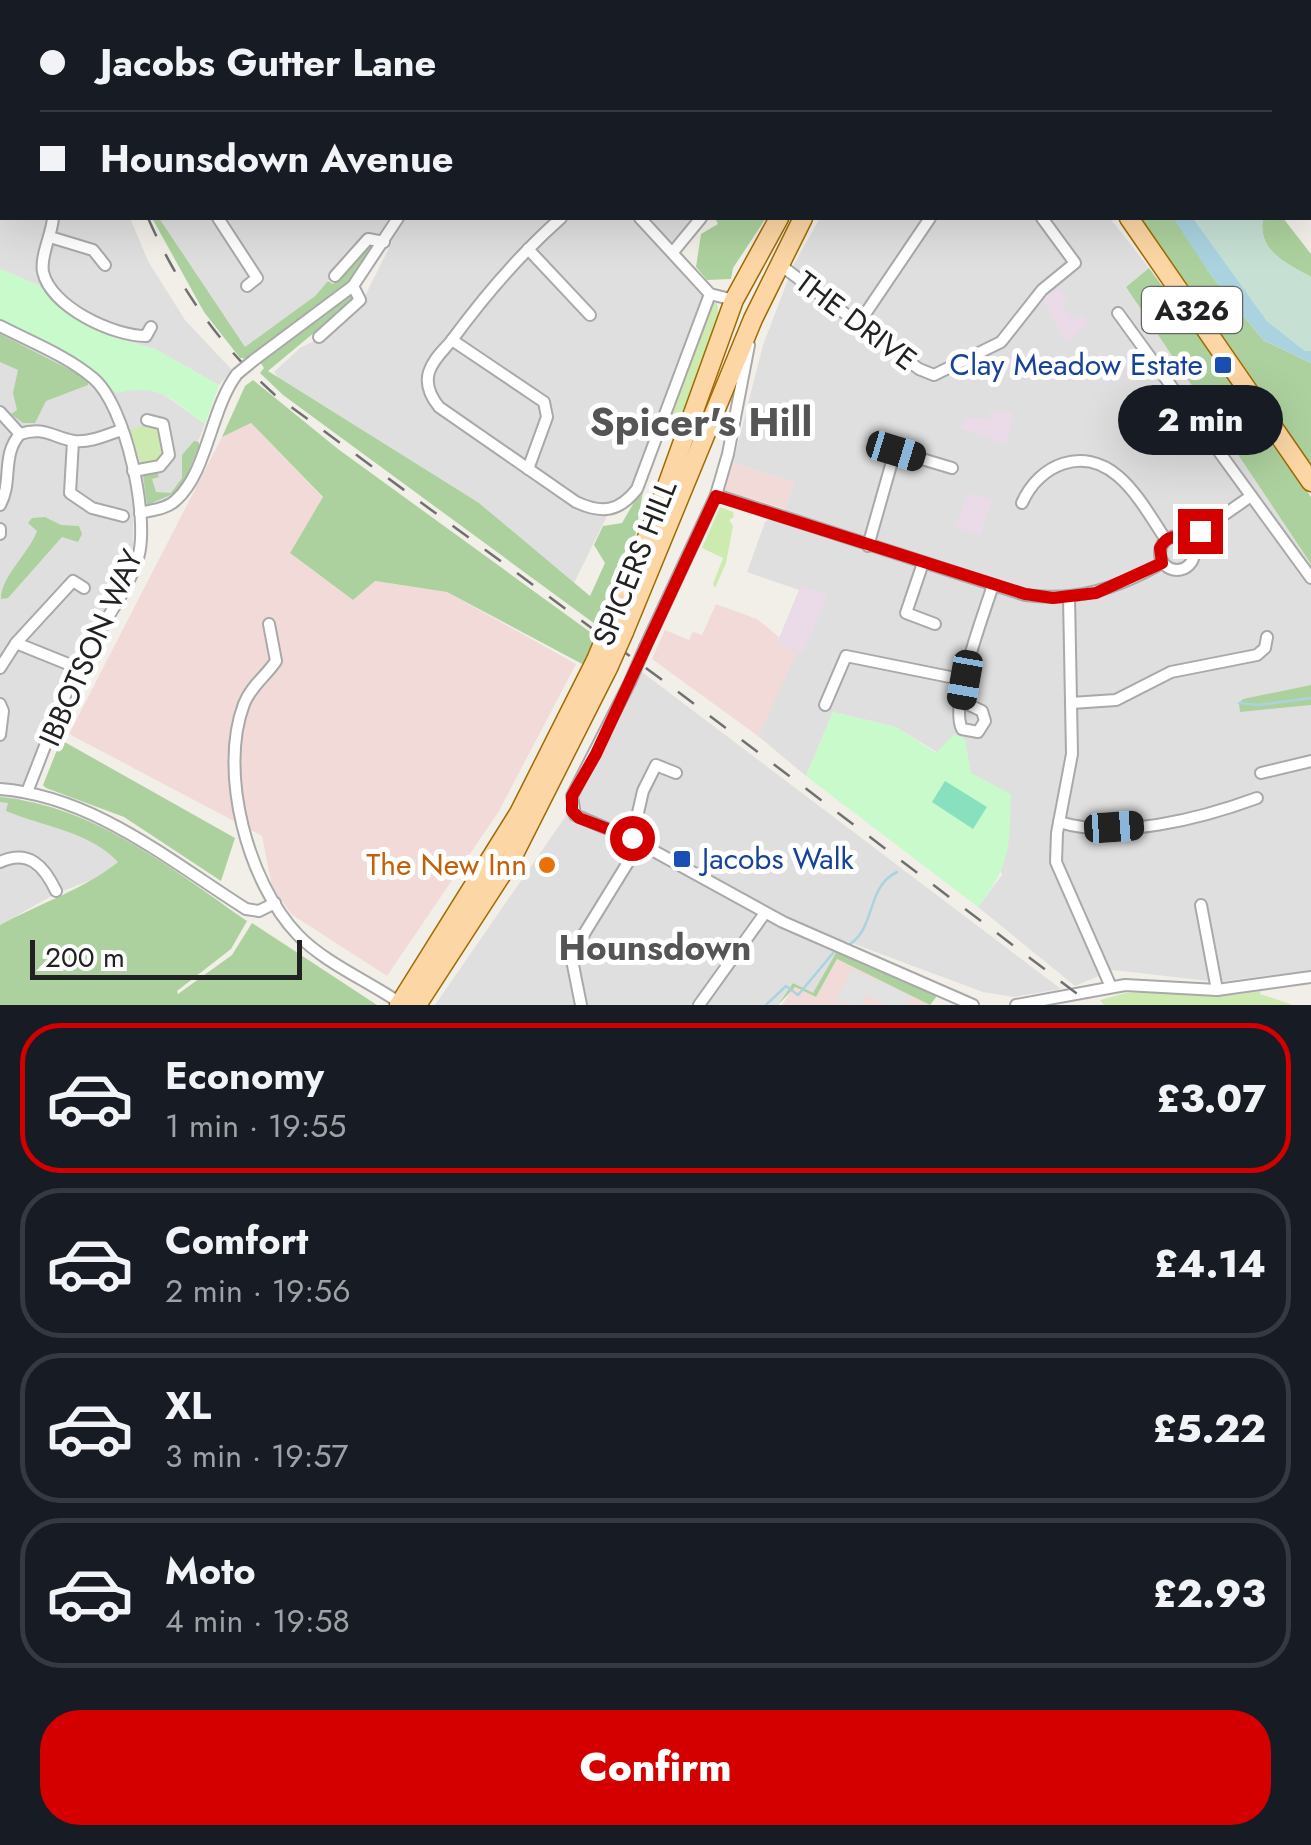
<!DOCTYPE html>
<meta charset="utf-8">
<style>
:root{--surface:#171b24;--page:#242831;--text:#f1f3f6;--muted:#9ea1a6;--line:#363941;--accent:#d40000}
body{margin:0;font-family:Jost,sans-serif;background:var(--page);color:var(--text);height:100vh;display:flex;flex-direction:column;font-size:38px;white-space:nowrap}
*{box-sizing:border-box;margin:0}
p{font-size:32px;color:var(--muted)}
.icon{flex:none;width:55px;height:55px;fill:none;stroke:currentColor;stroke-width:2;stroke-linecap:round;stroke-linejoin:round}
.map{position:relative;height:1005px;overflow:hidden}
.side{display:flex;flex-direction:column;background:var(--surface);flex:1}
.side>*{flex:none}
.banner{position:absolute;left:0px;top:0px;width:1312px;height:220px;box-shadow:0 10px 40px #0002;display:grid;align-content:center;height:220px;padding:0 40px;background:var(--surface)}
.scale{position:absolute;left:30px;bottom:25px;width:272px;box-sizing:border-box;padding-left:10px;border:5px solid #222;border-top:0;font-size:28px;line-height:35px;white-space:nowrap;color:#222;-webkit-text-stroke:8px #fff;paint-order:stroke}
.end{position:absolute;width:45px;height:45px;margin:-22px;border:12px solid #d40000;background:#fff;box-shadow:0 0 0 5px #fff}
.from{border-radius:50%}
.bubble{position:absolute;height:70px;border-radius:35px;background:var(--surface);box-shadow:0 10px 40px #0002;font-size:32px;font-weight:800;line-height:70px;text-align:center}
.car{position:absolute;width:30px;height:60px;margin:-30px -15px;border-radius:12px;box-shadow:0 0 8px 2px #0007;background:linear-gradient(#222 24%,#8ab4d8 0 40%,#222 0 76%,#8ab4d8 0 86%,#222 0)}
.banner b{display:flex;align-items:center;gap:35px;height:95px;font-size:38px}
.banner b+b{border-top:2px solid var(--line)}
.banner i{width:25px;height:25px;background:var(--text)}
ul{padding:18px 0 0;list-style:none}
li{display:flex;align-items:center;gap:30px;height:150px;margin:0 20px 15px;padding:0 20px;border:5px solid var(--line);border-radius:40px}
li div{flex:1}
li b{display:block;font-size:38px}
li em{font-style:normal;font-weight:800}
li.on{border-color:var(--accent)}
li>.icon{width:90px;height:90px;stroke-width:1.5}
.cta{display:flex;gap:20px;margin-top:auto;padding:20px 40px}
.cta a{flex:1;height:115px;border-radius:40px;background:var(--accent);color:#fff;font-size:40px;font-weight:800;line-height:115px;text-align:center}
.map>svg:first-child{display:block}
.residential{fill:#e0dfdf}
.commercial{fill:#f2dad9}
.industrial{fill:#ebdbe8}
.grass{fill:#cdebb0}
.forest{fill:#add19e}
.wetland{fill:#c6e0d4}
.park{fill:#c8facc}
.pitch{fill:#88e0be}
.parking{fill:#e2e2e2}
.water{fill:#aad3df}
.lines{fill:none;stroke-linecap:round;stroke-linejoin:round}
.stream{stroke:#aad3df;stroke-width:2.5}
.street-casing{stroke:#a9a9a9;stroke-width:14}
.primary-casing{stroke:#a06b00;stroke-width:21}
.street{stroke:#fff;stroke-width:10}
.primary{stroke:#fcd6a4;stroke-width:18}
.rail{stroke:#707070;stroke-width:2.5;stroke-dasharray:20 20;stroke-linecap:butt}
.street-bridge-casing{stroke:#a9a9a9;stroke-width:14;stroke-linecap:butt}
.primary-bridge-casing{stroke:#a06b00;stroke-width:21;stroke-linecap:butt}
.street-bridge{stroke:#fff;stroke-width:10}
.primary-bridge{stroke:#fcd6a4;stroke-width:18}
.route{stroke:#d40000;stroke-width:12}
.transit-dot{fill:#1a4fb4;stroke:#fff;stroke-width:4}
.food-dot{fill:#e8710a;stroke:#fff;stroke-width:4}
.labels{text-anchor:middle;stroke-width:10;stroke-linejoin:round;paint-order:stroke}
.shield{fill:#fff;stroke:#646464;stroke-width:2.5}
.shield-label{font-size:28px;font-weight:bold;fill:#222}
.street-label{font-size:30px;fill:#222;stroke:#fff}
.transit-label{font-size:30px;fill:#164399;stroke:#fff;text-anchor:end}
.food-label{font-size:30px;fill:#c56008;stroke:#fff;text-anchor:end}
.quarter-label{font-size:35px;font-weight:bold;fill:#555;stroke:#fff}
.district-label{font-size:40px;font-weight:bold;fill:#555;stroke:#fff}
</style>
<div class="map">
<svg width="1311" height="1005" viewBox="0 0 1311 1005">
<rect width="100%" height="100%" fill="#f2efe9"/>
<g class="residential">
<polygon points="159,0 913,0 161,2"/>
<polygon points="0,14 2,218 130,218 148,261 185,320 232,370 219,385 155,349 108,336 45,288 0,269"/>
<polygon points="159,218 701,218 673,252 710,294 633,501 607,516 573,585 479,503 290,394 274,372 300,348 324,336 362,302 392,242 380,236 365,238 315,296 245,348"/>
<polygon points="820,218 1110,218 1149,268 1126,287 1311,564 1311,970 1218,982 1113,970 1075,986 978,907 1002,875 971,773 896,727 833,712 806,776 758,736 796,653 777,643 799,590 747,572 765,522 785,509 794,482 733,463 763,345 794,264"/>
<polygon points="0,320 56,347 103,377 116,392 145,386 160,392 205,424 177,494 161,502 133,508 133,546 127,570 73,663 16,812 73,829 105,848 118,862 99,877 55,894 0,925"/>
<polygon points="638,669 1061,989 1013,997 983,992 846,941 813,994 793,983 778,1005 435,1005 572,807"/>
</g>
<g class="commercial">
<polygon points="251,423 323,498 290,553 353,600 374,581 447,592 576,664 499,811 387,976 291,914 272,887 262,836 69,734 222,437"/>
<polygon points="733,463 794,482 785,509 724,490"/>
<polygon points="716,604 757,619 779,637 777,643 797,653 758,736 652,659 665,630 689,640 693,632 702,635"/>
<polygon points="837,959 930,1005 782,1005 794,987 816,997"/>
</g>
<g class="industrial">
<polygon points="1058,287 1067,298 1061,304 1074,319 1081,315 1088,324 1066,343 1041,294 1047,288 1052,292"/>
<polygon points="991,411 1013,413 1006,445 960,428 969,417 990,419"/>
<polygon points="968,493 992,500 980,535 955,528"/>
<polygon points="801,586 827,595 803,654 778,643"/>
</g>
<g class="grass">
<path d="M711,303H717C724,324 689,408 680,434L664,427Z"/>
<polygon points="149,424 162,431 161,458 141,464 130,430"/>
<polygon points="720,507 733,512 734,517 729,520 733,526 726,563 715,588 713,584 723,558 702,548"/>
<polygon points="1167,991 1235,995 1261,991 1260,994 1293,1005 1104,1005 1100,1000 1126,993"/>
</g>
<g class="forest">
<polygon points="152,218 159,218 245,347 315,296 328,281 333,284 370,244 376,244 350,282 247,359 240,358 204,312"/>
<polygon points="715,218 766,218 733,268 731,279 707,280 696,267 701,234 718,224"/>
<polygon points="1141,218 1179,218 1208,271 1263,340 1311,363 1311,470"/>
<path d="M1263,218H1283L1311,254V277C1286,263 1257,251 1263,218Z"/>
<polygon points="1149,268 1275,440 1311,497 1311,564 1126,287"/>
<polygon points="350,293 354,296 351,302 268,371 479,503 590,596 605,563 594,545 603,526 622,523 644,485 634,544 595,624 283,395 260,373 264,368 260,362 265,356"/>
<polygon points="0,334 88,379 88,385 46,401 35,423 23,423 11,414 17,410 13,393 18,370 0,362"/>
<polygon points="253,380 338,449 597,637 584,665 447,592 375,581 353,600 290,553 323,497 251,423 222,437 245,386"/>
<polygon points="194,441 199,442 199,447 180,491 147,505 143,475 157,471 159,477 152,479 156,492 171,493 182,478 182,455"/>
<path d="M45,517L61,525L79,526L82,534L78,542L62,537L8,598L1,599C0,578 29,553 37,531L28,523L32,518Z"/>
<polygon points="1311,685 1311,705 1240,712 1239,703 1243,699"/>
<polygon points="61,740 235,838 221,881 124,817 46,788 43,785"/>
<path d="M0,797C95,806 172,869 247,921L231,949L177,991L178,994L232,955L252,923L377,1005H0V925C37,905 88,887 118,862C89,831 44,827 6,811L8,803L0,802Z"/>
<polygon points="837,951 937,996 930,1005 837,959 816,997 795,987 778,1005 793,983 813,993"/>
</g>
<path class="wetland" d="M1193,218H1263C1257,251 1286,263 1311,277V351H1305L1267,321Z"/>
<g class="park">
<path d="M0,269L45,288L108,336L155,349L219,385L205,424C169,398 162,383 116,393C86,358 40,339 0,320Z"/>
<path d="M833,712L896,727L936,753L954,734L965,739L971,773L1011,794C1009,849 1012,862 978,907L806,776Z"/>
</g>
<polygon class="pitch" points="945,781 987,807 973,829 932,802"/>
<polygon class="parking" points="851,969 911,996 907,1005 888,1005 866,995 861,1005 836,1002"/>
<polygon class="water" points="1173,218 1193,218 1267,321 1305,351 1311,351 1311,363 1263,340 1208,271"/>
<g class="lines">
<g class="stream">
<polyline points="95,0 95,2"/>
<polyline points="1239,703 1259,705 1311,698"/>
<path d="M850,944C876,927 866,887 897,872"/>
<polyline points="766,1005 786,986 798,995 834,952"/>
</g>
<g class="street-casing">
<g id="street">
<polyline points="237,0 239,2"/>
<polyline points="406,0 409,2"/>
<polyline points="419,2 422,0"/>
<polyline points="688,2 688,0"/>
<polyline points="0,119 2,119"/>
<polyline points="0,179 2,178"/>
<path d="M53,218C52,234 40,256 43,272C51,307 113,336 146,336L151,327"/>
<polyline points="218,218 257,278 247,286"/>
<path d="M561,218C519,255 485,295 452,340C444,350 433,359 429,372C425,385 431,397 439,407L576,502C602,514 619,512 637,489L710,294"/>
<polyline points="640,218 710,294 734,300"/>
<polyline points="50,237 93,250 105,265"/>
<polyline points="528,249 590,315"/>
<polyline points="673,252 701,218"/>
<polyline points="779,264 919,369 934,375 1001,342 1042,290 1075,263 1042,218"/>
<polyline points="335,276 368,239 384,242"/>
<polyline points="1118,313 1311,578"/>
<polyline points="859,323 930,218"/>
<path d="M0,326C31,342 67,356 93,378C126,405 150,519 138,558C126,596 97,630 79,665C59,706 44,750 27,792"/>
<polyline points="319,337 360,300 353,286"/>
<polyline points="452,340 544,402 547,417 528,469"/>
<polyline points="254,360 353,286 398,218"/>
<polyline points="0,412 20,434"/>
<polyline points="73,441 70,493 92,508 123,516"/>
<polyline points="133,471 160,466 169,455 163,424 147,420"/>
<path d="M716,495L1025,595C1077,602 1118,588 1162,563"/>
<path d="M1022,503C1039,464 1083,446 1118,476C1137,492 1152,519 1166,540"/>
<path d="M0,505C13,482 1,455 20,434C44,426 52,437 74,441C89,443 107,435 121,430"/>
<path d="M140,513C152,510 167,509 176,500C208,471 210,410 237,374"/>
<polyline points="0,529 0,534"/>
<circle cx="1177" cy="553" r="17"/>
<polyline points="1188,540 1251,496"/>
<polyline points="868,546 895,451 952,468"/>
<polyline points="923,563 906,613 935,624"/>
<polyline points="1069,597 1072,754 1057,833 1056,862 1111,987"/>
<path d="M269,624L276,661C266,676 251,686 244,704C218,772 248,883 298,935C325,963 368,981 400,1003"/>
<polyline points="645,647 716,495 728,454 749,345"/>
<polyline points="0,668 16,643"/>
<polyline points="78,668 16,643 73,581 84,588"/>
<polyline points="630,682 572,796 575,815 632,839 783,922 973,1005"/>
<path d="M961,701L982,711L985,721L978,732L962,729C949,704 984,614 993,585"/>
<polyline points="1071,703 1116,700 1171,672 1257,655 1265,648 1267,637"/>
<polyline points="0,704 3,711 0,735"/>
<polyline points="825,705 846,656 965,680"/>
<polyline points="1261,773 1311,761"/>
<path d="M0,789C93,796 170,861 246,909L259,911L275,903"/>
<path d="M1059,822C1118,840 1200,819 1257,798"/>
<polyline points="632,839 643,791 656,765 676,773"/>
<path d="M0,862C29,849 44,866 56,891"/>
<polyline points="1201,905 1217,990"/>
<polyline points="581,1005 571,955 640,843"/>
<polyline points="699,1005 765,913"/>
<polyline points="1016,1005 1125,985 1217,990 1311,977"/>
</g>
</g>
<g class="primary-casing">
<g id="primary">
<polyline points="931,0 931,2"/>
<polyline points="1011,2 1012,0"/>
<polyline points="1129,218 1311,482"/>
<polyline points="611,624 656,516 734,300 779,218"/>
<polyline points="624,632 753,319 803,218"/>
<polyline points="399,1005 519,813 596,660"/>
<polyline points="417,1005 511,860 608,668"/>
</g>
</g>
<use href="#street" class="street"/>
<use href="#primary" class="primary"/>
<g class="rail">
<polyline points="111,2 111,0"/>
<path d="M148,218C178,286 219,345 275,395L669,685L1092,1005"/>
</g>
<g class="street-bridge-casing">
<g id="street-bridge">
<polyline points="237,374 254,360"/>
<polyline points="630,682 645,647"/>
</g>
</g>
<g class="primary-bridge-casing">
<g id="primary-bridge">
<polyline points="596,660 611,624"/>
<polyline points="608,668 624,632"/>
</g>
</g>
<use href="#street-bridge" class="street-bridge"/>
<use href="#primary-bridge" class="primary-bridge"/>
</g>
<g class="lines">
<path class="route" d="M632,838L579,818L572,811V796L596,754L716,496L1025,594L1053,598L1096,593L1162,563L1160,548C1166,536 1177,534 1188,540L1200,531"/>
</g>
<g class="transit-dot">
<rect x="1213" y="355" width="20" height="20" rx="5"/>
<rect x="672" y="849" width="20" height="20" rx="5"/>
</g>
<circle class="food-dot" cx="547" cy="865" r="10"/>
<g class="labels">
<rect class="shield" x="1142" y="287" width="100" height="46" rx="8"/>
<g class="shield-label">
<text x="1192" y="320">A326</text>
</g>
<g class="street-label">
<text transform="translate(856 321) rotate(37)" y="10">THE DRIVE</text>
<text transform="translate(635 563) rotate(-68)" y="10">SPICERS HILL</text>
<text transform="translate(91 648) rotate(-66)" y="10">IBBOTSON WAY</text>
</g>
<g class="transit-label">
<text x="1203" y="375">Clay Meadow Estate</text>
<text x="702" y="869" text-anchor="start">Jacobs Walk</text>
</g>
<g class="food-label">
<text x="527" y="875">The New Inn</text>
</g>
<g class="quarter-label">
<text x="655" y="960">Hounsdown</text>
</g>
<g class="district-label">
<text x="701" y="436">Spicer's Hill</text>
</g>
</g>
</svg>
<div class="scale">200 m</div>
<i class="end from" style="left:632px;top:838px"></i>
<i class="end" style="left:1200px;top:531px"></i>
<div class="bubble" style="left:1118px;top:385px;width:165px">2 min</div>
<i class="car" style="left:896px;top:451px;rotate:107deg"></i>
<i class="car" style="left:965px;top:680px;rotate:190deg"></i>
<i class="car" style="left:1114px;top:827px;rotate:86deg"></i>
<div class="banner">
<b><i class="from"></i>Jacobs Gutter Lane</b>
<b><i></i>Hounsdown Avenue</b>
</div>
</div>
<section class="side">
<ul>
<li class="on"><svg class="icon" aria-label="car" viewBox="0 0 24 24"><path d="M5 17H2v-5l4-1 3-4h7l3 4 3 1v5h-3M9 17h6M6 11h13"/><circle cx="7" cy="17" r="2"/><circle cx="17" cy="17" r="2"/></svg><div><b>Economy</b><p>1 min · 19:55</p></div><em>£3.07</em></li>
<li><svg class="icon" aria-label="car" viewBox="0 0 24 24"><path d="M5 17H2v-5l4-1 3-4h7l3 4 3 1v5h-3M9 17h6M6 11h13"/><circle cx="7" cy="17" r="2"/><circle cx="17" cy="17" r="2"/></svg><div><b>Comfort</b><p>2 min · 19:56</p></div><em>£4.14</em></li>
<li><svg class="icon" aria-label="car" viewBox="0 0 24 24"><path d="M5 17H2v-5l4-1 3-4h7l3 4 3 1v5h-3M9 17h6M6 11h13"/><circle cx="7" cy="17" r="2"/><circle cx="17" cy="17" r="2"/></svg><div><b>XL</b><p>3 min · 19:57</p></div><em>£5.22</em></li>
<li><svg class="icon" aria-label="car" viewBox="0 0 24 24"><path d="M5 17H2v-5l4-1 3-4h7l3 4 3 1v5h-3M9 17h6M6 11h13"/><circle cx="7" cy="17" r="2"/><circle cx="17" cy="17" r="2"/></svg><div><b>Moto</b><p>4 min · 19:58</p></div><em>£2.93</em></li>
</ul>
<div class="cta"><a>Confirm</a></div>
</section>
